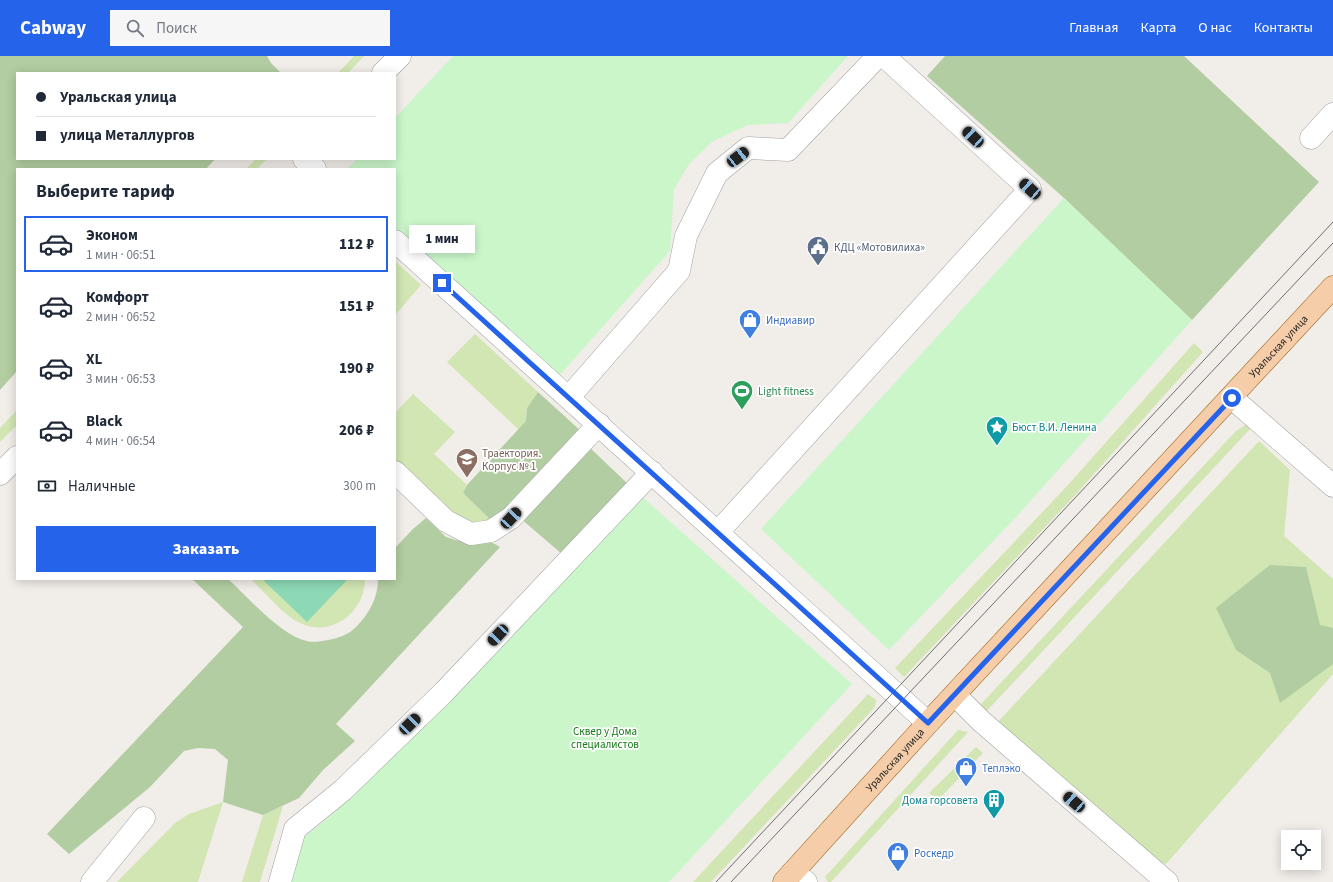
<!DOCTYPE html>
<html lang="ru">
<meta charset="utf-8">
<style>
:root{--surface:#fff;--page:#f6f6f7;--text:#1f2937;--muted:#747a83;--line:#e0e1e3;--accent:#2563eb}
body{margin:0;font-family:"Source Sans 3",sans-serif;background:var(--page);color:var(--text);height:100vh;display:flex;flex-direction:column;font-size:15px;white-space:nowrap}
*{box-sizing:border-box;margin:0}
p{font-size:13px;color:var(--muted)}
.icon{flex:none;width:22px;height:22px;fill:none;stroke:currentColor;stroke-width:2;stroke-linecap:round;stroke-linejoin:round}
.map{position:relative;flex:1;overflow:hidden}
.sheet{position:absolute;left:16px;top:112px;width:380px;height:412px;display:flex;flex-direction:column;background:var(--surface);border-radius:0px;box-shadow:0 2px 10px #0003}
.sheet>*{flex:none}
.hud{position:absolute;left:16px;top:16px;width:380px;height:88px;border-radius:0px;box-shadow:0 2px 10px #0003;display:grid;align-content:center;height:88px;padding:0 20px;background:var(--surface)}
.tools{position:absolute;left:1281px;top:774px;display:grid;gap:8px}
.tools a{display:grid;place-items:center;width:40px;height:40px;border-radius:0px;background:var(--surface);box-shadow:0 2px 10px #0003;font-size:20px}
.end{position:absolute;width:18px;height:18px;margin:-9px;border:5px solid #2563eb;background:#fff;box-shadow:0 0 0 2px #fff}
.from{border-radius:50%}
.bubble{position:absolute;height:28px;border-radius:0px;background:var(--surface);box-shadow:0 2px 10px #0003;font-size:13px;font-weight:800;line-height:28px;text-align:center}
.car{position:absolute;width:12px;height:24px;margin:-12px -6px;border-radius:5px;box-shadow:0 0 3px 1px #0007;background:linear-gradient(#222 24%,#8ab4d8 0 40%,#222 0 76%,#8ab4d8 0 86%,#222 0)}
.hud b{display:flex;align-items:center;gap:14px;height:38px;font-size:15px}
.hud b+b{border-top:1px solid var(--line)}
.hud i{width:10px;height:10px;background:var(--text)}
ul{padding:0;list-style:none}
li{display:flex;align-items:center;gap:12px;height:56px;margin:0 8px 6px;padding:0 12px;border:2px solid transparent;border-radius:0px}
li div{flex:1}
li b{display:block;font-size:15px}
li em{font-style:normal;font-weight:800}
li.active{border-color:var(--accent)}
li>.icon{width:36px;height:36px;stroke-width:1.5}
h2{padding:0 20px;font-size:18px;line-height:48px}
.pay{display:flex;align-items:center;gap:10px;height:44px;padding:0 20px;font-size:15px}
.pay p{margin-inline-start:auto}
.cta{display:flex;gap:8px;margin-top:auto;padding:8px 20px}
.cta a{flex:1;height:46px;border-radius:0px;background:var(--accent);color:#fff;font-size:16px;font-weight:800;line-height:46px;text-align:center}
header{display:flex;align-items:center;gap:24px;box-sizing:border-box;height:56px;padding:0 20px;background:var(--accent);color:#fff}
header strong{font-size:19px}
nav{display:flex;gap:22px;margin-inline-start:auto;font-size:14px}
.search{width:280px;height:36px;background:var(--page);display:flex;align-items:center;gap:10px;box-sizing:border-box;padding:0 14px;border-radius:0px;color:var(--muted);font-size:15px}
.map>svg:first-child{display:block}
.grass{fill:#d1e6b3}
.forest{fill:#b2cda1}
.park{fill:#cbf6ca}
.pitch{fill:#8dd9b5}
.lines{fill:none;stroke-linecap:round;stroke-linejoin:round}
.minor-casing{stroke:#a2a2a2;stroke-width:23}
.major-casing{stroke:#935a0c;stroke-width:23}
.minor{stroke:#fff;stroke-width:22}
.major{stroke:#f5cda9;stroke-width:22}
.tram{stroke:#6f6f6f;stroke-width:1}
.route{stroke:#2563eb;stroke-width:5}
.labels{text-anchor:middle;stroke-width:3.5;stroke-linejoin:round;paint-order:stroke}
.service-label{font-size:11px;fill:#4e5e75;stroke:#fff;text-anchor:start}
.shop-label{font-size:11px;fill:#366cbe;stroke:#fff;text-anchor:start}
.street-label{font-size:11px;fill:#212121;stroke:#fff}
.leisure-label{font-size:11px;fill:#27864d;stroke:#fff;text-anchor:start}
.culture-label{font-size:11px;fill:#0d838f;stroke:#fff;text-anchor:start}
.education-label{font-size:11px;fill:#785e54;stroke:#fff;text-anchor:start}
.park-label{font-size:11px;fill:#157a15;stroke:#fff}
</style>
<header>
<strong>Cabway</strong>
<div class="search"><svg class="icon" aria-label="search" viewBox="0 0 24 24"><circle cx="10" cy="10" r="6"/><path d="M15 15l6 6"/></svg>Поиск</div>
<nav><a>Главная</a><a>Карта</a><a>О нас</a><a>Контакты</a></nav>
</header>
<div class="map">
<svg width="1333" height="826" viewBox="0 0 1333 826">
<rect width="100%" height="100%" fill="#f1ede9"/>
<g class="grass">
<polygon points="354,0 364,0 348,17 338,17"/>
<polygon points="256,103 267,103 257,113 246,113"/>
<polygon points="395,205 421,229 396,258 395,257"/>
<polygon points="475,278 538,336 527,352 526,365 519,374 447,306"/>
<polygon points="1194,287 1203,296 1077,437 904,621 895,612 1068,429"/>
<polygon points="413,338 455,376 434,398 467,429 463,437 496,469 476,470 451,460 395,404 395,357"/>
<polygon points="17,354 17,369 0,386 0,372"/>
<polygon points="1245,369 1251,372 983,659 980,651 982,647 1236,375"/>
<polygon points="1259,385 1290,414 1284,480 1333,523 1333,618 1166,808 1146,801 995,669"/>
<path d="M251,523H365C365,558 328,584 296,565C282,557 263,535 251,523Z"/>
<polygon points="868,638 876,644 875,651 711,826 693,826"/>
<polygon points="958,674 968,676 831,826 828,826 825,821"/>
<polygon points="976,691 983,697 938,744 929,737"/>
<polygon points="223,746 198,826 117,826 175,767 189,758"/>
<polygon points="283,750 260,826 242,826 263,759"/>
</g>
<g class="forest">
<polygon points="0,0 267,0 271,7 281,17 17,17 17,103 215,103 206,113 17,113 17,315 0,334"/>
<polygon points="945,0 1184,0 1319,126 1192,264 1064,142 927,20"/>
<polygon points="538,336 583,377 496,469 463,437 467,429 526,365 527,352"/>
<polygon points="587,389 629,429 562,498 520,462"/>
<path d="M426,462L446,481L459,485L484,482L500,491L336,668L355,685L323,714L299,742L263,759L223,746L228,704L215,693L198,692L184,695L150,731L69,798L47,778L243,571L192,523H228C248,541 281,580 307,585C313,587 322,585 328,584C339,582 348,579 356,571C369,558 378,542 378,523H395V492L413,473Z"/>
<polygon points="1270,509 1306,511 1320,569 1333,572 1333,608 1280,647 1270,617 1236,594 1216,552"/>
</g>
<g class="park">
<polygon points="453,0 848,0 788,67 748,69 713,85 689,108 674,134 670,195 559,320 395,172 395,113 347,113 357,103 395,103 395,62"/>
<polygon points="1064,142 1192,264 1017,460 889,594 761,473"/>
<polygon points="638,437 852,628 669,826 290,826 302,783 334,757"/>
</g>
<polygon class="pitch" points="262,523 348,523 307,566"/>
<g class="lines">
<g class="minor-casing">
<g id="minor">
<polyline points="383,17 400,0"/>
<polyline points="1311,82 1333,58"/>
<polyline points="304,103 315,113"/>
<polyline points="395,185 928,667"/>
<polyline points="569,341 679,215 686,180 717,117 748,92 788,94 878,0"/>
<polyline points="1232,342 1333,430"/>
<polyline points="395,416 446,465 471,478 491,475 511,462 599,368"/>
<polyline points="0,418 17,401"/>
<polyline points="718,476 1030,133 884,0"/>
<polyline points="955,639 981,665 1167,826"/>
<polyline points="793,816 806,826"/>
<polyline points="92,826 144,762"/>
<polyline points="280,826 295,773 343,734 444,636 652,416"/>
</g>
</g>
<g class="major-casing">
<g id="major">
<path id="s1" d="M784,826L928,667L1333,231"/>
</g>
</g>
<use href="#minor" class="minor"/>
<use href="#major" class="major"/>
<g class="tram">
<polyline points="716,826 1333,166"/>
<polyline points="731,826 1333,187"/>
</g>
</g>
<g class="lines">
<polyline class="route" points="442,227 928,667 1232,342"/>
</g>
<defs>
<g id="civic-pin" transform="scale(1.15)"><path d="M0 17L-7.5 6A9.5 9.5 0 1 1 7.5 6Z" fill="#5c6f8a" stroke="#fff"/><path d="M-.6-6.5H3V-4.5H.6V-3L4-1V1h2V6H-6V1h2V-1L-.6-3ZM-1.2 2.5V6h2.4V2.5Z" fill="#fff"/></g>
<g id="shop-pin" transform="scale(1.15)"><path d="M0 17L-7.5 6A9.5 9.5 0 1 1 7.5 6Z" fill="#3f7fe0" stroke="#fff"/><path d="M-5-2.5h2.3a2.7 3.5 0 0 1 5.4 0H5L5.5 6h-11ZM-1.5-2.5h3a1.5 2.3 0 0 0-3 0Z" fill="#fff"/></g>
<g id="stadium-pin" transform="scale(1.15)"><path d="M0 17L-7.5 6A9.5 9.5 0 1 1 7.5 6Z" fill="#2e9e5b" stroke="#fff"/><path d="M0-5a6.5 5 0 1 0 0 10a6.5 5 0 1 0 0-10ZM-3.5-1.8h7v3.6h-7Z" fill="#fff"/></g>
<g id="sight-pin" transform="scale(1.15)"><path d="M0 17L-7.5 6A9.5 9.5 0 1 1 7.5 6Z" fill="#0f9aa8" stroke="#fff"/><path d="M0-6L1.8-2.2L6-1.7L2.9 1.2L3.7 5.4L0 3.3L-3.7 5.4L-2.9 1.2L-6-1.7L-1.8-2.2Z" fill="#fff"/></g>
<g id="school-pin" transform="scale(1.15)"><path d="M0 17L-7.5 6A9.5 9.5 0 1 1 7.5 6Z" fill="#8d6e63" stroke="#fff"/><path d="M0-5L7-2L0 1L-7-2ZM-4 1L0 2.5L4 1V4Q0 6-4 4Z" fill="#fff"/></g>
<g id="building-pin" transform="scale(1.15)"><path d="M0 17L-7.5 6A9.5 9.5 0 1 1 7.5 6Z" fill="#0f9aa8" stroke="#fff"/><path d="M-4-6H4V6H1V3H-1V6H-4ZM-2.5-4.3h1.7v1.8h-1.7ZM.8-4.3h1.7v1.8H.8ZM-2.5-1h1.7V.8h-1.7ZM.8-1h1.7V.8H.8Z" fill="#fff"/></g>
</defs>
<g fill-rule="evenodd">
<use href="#civic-pin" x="818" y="191"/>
<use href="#shop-pin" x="750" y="264"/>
<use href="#stadium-pin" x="742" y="335"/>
<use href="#sight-pin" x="997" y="371"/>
<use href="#school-pin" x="467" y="403"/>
<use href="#shop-pin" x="966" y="712"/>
<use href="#building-pin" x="994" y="744"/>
<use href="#shop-pin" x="898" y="797"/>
</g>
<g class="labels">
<g class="service-label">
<text x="834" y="195">КДЦ «Мотовилиха»</text>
</g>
<g class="shop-label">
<text x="766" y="268">Индиавир</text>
<text x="982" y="716">Теплэко</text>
<text x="914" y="801">Роскедр</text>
</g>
<g class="street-label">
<text dy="4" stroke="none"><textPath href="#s1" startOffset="729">Уральская улица</textPath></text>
<text dy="4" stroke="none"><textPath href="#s1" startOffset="165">Уральская улица</textPath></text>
</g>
<g class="leisure-label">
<text x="758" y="339">Light fitness</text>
</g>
<g class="culture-label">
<text x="1012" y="375">Бюст В.И. Ленина</text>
<text x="978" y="748" text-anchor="end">Дома горсовета</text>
</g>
<g class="education-label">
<text x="482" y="401">Траектория.<tspan x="482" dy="13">Корпус № 1</tspan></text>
</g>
<g class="park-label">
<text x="605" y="679">Сквер у Дома<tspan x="605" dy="13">специалистов</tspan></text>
</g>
</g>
</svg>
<div class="tools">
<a><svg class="icon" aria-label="locate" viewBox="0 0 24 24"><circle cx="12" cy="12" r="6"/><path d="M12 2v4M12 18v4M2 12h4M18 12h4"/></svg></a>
</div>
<i class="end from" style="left:1232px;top:342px"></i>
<i class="end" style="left:442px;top:227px"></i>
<div class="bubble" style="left:409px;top:169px;width:66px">1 мин</div>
<i class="car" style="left:973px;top:81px;rotate:313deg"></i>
<i class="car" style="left:738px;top:101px;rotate:52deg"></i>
<i class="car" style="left:1030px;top:133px;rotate:312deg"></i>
<i class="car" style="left:511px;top:462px;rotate:43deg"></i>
<i class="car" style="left:498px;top:579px;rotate:223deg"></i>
<i class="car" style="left:410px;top:668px;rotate:46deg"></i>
<i class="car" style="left:1074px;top:746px;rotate:311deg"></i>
<div class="hud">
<b><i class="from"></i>Уральская улица</b>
<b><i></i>улица Металлургов</b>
</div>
<section class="sheet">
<h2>Выберите тариф</h2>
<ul>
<li class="active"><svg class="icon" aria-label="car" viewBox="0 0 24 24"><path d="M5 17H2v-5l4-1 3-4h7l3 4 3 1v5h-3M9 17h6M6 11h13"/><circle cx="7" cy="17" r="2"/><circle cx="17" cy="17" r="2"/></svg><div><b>Эконом</b><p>1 мин · 06:51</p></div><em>112 ₽</em></li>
<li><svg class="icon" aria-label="car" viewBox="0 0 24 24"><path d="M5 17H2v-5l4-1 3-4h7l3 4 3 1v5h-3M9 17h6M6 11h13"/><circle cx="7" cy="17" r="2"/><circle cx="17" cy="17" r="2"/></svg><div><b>Комфорт</b><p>2 мин · 06:52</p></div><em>151 ₽</em></li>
<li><svg class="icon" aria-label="car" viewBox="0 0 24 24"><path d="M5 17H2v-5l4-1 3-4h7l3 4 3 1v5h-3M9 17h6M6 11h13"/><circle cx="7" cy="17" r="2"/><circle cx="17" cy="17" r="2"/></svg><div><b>XL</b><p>3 мин · 06:53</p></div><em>190 ₽</em></li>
<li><svg class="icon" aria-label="car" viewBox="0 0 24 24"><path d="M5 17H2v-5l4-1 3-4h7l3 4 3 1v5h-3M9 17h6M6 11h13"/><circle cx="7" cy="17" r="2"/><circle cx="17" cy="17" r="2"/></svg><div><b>Black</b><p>4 мин · 06:54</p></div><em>206 ₽</em></li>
</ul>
<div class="pay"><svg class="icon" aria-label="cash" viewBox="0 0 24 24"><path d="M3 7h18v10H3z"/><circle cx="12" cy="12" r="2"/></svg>Наличные<p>300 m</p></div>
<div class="cta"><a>Заказать</a></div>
</section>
</div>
